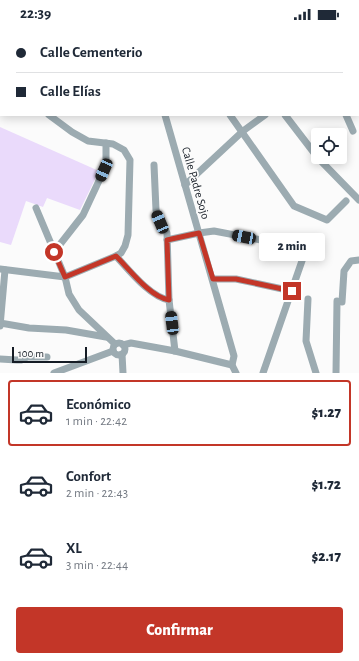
<!DOCTYPE html>
<html lang="es">
<meta charset="utf-8">
<style>
:root{--surface:#fff;--page:#f2f2f3;--text:#1f2937;--muted:#747a83;--line:#e0e1e3;--accent:#c33628}
body{margin:0;font-family:"Alegreya Sans",sans-serif;background:var(--page);color:var(--text);height:100vh;display:flex;flex-direction:column;font-size:15px;white-space:nowrap}
*{box-sizing:border-box;margin:0}
p{font-size:13px;color:var(--muted)}
.icon{flex:none;width:22px;height:22px;fill:none;stroke:currentColor;stroke-width:2;stroke-linecap:round;stroke-linejoin:round}
.map{position:relative;height:345px;overflow:hidden}
.panel{display:flex;flex-direction:column;background:var(--surface);flex:1}
.panel>*{flex:none}
.hud{position:absolute;left:0px;top:0px;width:359px;height:88px;box-shadow:0 2px 10px #0003;display:grid;align-content:center;height:88px;padding:0 16px;background:var(--surface)}
.buttons{position:absolute;left:311px;top:100px;display:grid;gap:8px}
.buttons a{display:grid;place-items:center;width:36px;height:36px;border-radius:4px;background:var(--surface);box-shadow:0 2px 10px #0003;font-size:20px}
.scale{position:absolute;left:12px;bottom:10px;width:75px;box-sizing:border-box;padding-left:4px;border:2px solid #151c25;border-top:0;font-size:11px;line-height:14px;white-space:nowrap;color:#151c25;-webkit-text-stroke:3px #fbfbfb;paint-order:stroke}
.end{position:absolute;width:18px;height:18px;margin:-9px;border:5px solid #c33628;background:#fff;box-shadow:0 0 0 2px #fff}
.from{border-radius:50%}
.bubble{position:absolute;height:28px;border-radius:4px;background:var(--surface);box-shadow:0 2px 10px #0003;font-size:13px;font-weight:800;line-height:28px;text-align:center}
.car{position:absolute;width:12px;height:24px;margin:-12px -6px;border-radius:5px;box-shadow:0 0 3px 1px #0007;background:linear-gradient(#222 24%,#8ab4d8 0 40%,#222 0 76%,#8ab4d8 0 86%,#222 0)}
.hud b{display:flex;align-items:center;gap:14px;height:38px;font-size:15px}
.hud b+b{border-top:1px solid var(--line)}
.hud i{width:10px;height:10px;background:var(--text)}
ul{padding:7px 0 0;list-style:none}
li{display:flex;align-items:center;gap:12px;height:66px;margin:0 8px 6px;padding:0 8px;border:2px solid transparent;border-radius:4px}
li div{flex:1}
li b{display:block;font-size:15px}
li em{font-style:normal;font-weight:800}
li.current{border-color:var(--accent)}
li>.icon{width:36px;height:36px;stroke-width:1.5}
.cta{display:flex;gap:8px;margin-top:auto;padding:8px 16px}
.cta a{flex:1;height:46px;border-radius:4px;background:var(--accent);color:#fff;font-size:16px;font-weight:800;line-height:46px;text-align:center}
.status{display:flex;justify-content:space-between;align-items:center;height:28px;padding:0 20px;background:var(--surface);direction:ltr}
.status svg{height:11px;fill:currentColor}
.map>svg:first-child{display:block}
.green{fill:#eadafb}
.lines{fill:none;stroke-linecap:round;stroke-linejoin:round}
.minor{stroke:#9cabb1;stroke-width:7}
.route{stroke:#c33628;stroke-width:5}
.labels{text-anchor:middle;stroke-width:3.5;stroke-linejoin:round;paint-order:stroke}
.street-label{font-size:12px;fill:#151c25;stroke:#fbfbfb}
</style>
<div class="status"><b>22:39</b><svg viewBox="0 0 49 12"><path d="M0 12V9h3v3zM5 12V6h3v6zM10 12V3h3v9zM15 12V0h3v12zM26 1h20v11H26zM47 4h2v5h-2z"/></svg></div>
<div class="map">
<svg width="359" height="345" viewBox="0 0 359 345">
<rect width="100%" height="100%" fill="#fbfbfb"/>
<polygon class="green" points="0,99 99,143 80,182 47,170 43,179 26,173 11,217 0,214"/>
<g class="lines">
<g class="minor">
<polyline points="38,0 38,1"/>
<polyline points="139,0 140,1"/>
<polyline points="219,0 220,1"/>
<polyline points="297,0 298,1"/>
<polyline points="23,1 24,0"/>
<polyline points="65,1 66,0"/>
<polyline points="106,1 106,0"/>
<polyline points="0,52 1,52"/>
<polyline points="165,87 234,328 232,337 236,345"/>
<polyline points="230,87 294,178 327,192 346,173"/>
<polyline points="285,87 318,130 359,172"/>
<polyline points="346,87 353,103"/>
<polyline points="154,137 156,182 167,205 169,272 175,323"/>
<polyline points="185,157 243,103 265,87"/>
<polyline points="36,180 65,249 69,266 79,282 115,316"/>
<polyline points="167,212 199,205 214,203 303,220 304,227 263,345"/>
<polyline points="54,224 83,187 104,142 106,136 106,115"/>
<path d="M116,228C129,242 150,269 169,272"/>
<polyline points="0,241 65,249 116,228 121,225 125,218 128,207 130,132 124,122 113,116 88,113 72,104 49,87"/>
<polyline points="213,251 236,251 292,263"/>
<polyline points="308,271 306,313 316,345"/>
<polyline points="342,274 344,243 351,233 359,232"/>
<polyline points="0,295 29,300 66,302 106,309"/>
<polyline points="0,298 5,242"/>
<circle cx="119" cy="321" r="6"/>
<polyline points="123,317 131,315 175,323 232,337"/>
<polyline points="122,326 123,345"/>
<polyline points="0,331 17,332 21,332 27,329 47,329"/>
<polyline points="54,345 113,323"/>
<polyline points="336,345 337,273"/>
</g>
</g>
<g class="lines">
<path class="route" d="M54,224L65,249L116,228C130,242 150,269 169,272L167,212L199,205L213,251H236L292,263"/>
</g>
<g class="labels">
<g class="street-label">
<text transform="translate(196 155) rotate(74)" y="4">Calle Padre Sojo</text>
</g>
</g>
</svg>
<div class="buttons">
<a><svg class="icon" aria-label="locate" viewBox="0 0 24 24"><circle cx="12" cy="12" r="6"/><path d="M12 2v4M12 18v4M2 12h4M18 12h4"/></svg></a>
</div>
<div class="scale">100 m</div>
<i class="end from" style="left:54px;top:224px"></i>
<i class="end" style="left:292px;top:263px"></i>
<div class="bubble" style="left:259px;top:205px;width:66px">2 min</div>
<i class="car" style="left:104px;top:142px;rotate:204deg"></i>
<i class="car" style="left:160px;top:194px;rotate:337deg"></i>
<i class="car" style="left:244px;top:209px;rotate:281deg"></i>
<i class="car" style="left:172px;top:295px;rotate:353deg"></i>
<div class="hud">
<b><i class="from"></i>Calle Cementerio</b>
<b><i></i>Calle Elías</b>
</div>
</div>
<section class="panel">
<ul>
<li class="current"><svg class="icon" aria-label="car" viewBox="0 0 24 24"><path d="M5 17H2v-5l4-1 3-4h7l3 4 3 1v5h-3M9 17h6M6 11h13"/><circle cx="7" cy="17" r="2"/><circle cx="17" cy="17" r="2"/></svg><div><b>Económico</b><p>1 min · 22:42</p></div><em>$1.27</em></li>
<li><svg class="icon" aria-label="car" viewBox="0 0 24 24"><path d="M5 17H2v-5l4-1 3-4h7l3 4 3 1v5h-3M9 17h6M6 11h13"/><circle cx="7" cy="17" r="2"/><circle cx="17" cy="17" r="2"/></svg><div><b>Confort</b><p>2 min · 22:43</p></div><em>$1.72</em></li>
<li><svg class="icon" aria-label="car" viewBox="0 0 24 24"><path d="M5 17H2v-5l4-1 3-4h7l3 4 3 1v5h-3M9 17h6M6 11h13"/><circle cx="7" cy="17" r="2"/><circle cx="17" cy="17" r="2"/></svg><div><b>XL</b><p>3 min · 22:44</p></div><em>$2.17</em></li>
</ul>
<div class="cta"><a>Confirmar</a></div>
</section>
